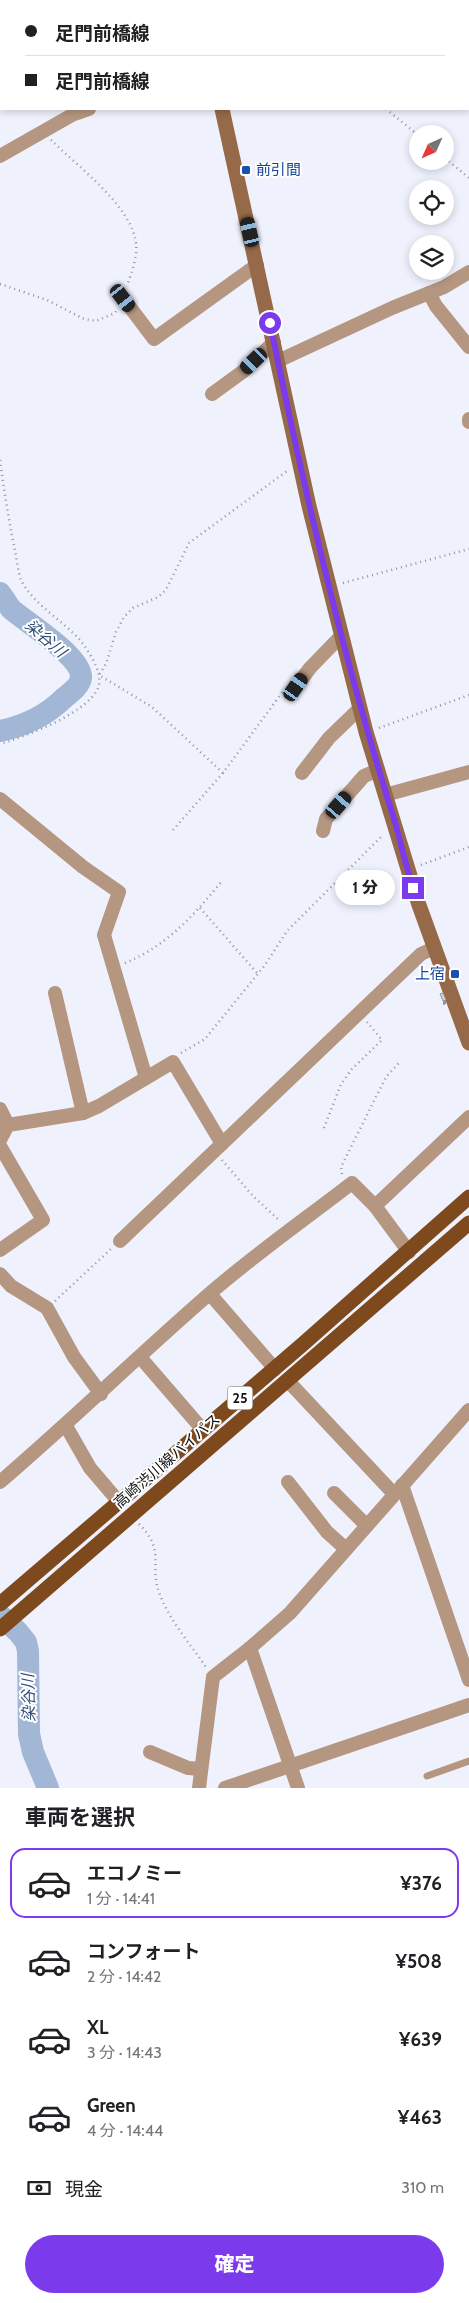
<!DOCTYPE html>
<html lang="ja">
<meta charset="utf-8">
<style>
:root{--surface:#fff;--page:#f6f6f6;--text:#202124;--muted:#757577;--line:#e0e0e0;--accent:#7c3aed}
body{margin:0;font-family:Cabin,"Noto Sans JP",sans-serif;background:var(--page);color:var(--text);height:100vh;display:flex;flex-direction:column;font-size:19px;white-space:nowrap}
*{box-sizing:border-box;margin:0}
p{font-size:16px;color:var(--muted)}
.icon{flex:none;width:28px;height:28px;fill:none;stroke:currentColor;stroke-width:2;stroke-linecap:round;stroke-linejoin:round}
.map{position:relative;height:1788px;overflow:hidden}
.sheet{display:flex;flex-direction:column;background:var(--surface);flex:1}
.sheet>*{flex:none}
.top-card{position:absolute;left:0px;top:0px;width:470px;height:110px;box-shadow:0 2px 8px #0003;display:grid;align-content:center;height:110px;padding:0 25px;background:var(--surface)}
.needle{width:32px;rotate:225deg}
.controls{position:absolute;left:409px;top:125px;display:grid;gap:10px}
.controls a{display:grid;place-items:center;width:45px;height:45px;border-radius:50%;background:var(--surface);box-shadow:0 2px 8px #0003;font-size:25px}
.end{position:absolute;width:22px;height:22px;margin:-11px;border:6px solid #7c3aed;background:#fff;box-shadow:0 0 0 2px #fff}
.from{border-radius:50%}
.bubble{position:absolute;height:35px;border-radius:18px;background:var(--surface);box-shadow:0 2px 8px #0003;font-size:16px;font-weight:800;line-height:35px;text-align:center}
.car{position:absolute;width:15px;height:30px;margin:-15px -8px;border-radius:6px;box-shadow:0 0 4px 1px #0007;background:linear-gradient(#222 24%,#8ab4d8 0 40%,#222 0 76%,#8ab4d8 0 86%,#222 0)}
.top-card b{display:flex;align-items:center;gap:18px;height:48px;font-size:19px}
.top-card b+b{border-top:1px solid var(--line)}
.top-card i{width:12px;height:12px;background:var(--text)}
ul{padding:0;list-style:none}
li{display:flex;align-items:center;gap:15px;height:70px;margin:0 10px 8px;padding:0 15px;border:2px solid transparent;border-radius:15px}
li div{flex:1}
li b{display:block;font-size:19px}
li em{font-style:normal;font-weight:800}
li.current{border-color:var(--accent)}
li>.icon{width:45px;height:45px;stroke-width:1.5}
h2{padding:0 25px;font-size:22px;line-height:60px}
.pay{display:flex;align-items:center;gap:12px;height:55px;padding:0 25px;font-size:19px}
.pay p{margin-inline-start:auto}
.action{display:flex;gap:10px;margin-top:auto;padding:10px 25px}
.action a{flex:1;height:58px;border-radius:30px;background:var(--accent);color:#fff;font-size:20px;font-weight:800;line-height:58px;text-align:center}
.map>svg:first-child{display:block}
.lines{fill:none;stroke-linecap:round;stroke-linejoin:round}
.river{stroke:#a2b6d5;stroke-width:22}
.path{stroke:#92949c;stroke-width:2.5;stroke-dasharray:1 4;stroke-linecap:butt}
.lane{stroke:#b59680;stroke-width:7}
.street{stroke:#b59680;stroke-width:14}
.secondary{stroke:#966948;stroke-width:15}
.primary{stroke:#7e491c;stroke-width:15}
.shaded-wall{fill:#92949b}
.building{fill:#d1d3de;stroke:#92949b}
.route{stroke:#7c3aed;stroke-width:6}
.transit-dot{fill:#1a4fb4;stroke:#fff;stroke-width:2}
.labels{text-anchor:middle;stroke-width:4;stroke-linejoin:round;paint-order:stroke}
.shield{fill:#fff;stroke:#57585a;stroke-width:1}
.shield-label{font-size:14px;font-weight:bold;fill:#0f1014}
.transit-label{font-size:15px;fill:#164399;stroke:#fff;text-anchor:start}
.street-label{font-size:15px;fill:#0f1014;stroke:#fff}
.water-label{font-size:16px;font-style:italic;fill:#314d77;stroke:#fff}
</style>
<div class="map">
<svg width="469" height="1788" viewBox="0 0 469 1788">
<rect width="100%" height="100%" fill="#eff2fd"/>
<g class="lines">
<g class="river">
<path d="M0,593C4,598 7,604 11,609C26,622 83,657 81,678C80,686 70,693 64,698C47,715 24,726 0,731"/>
<polyline points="0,1615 18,1632 26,1642 28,1651 29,1734 33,1752 48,1788"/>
</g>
<g class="path">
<polyline points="386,109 418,135"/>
<path d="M51,140C76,165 133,207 136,244C138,256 131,274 127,286"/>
<polyline points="445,158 469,178"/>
<polyline points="0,284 47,300 84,319 96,321 115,313 117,309"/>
<path d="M0,460C4,491 9,521 15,551C17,560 18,572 21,580C32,603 63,621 80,640C88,650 102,671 99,685C92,712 24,737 0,744"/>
<polyline points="343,583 469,549"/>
<polyline points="379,728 469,695"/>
<polyline points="223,773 152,707 99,675 106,664 116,632 124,617 133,608 158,597 166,590 189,543 287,471"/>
<polyline points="173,830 223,773 284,690"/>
<polyline points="421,865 469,847"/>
<polyline points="200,908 258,974"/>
<path d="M125,963C167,946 194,915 222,881"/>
<polyline points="181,1053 205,1039 265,965 287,931 383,835"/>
<polyline points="324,1128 341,1084 352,1069 382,1040 367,1022"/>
<polyline points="222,1160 253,1196 280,1221"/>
<polyline points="342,1174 341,1167 386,1077 399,1063"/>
<polyline points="55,1301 112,1248"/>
<path d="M139,1524C167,1552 148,1565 160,1595C170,1621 190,1644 206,1667"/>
</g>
<polyline class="lane" points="427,1776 469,1761"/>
<g class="street">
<polyline points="326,1 327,0"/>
<polyline points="0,156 72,115 89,109"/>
<polyline points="429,293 436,306 469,347"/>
<polyline points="123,298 154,339 257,265"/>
<polyline points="278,361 392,308 444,287 469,272"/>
<polyline points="212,394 245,370 274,342"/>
<polyline points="469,419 469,422"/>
<polyline points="296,687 310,668 341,636"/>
<polyline points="302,773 329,738 360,708"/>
<polyline points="385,795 469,772"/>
<polyline points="0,799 83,867 119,892 104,935 146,1078"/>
<polyline points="323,831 326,819 364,776 378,770"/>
<polyline points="55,993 83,1113"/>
<polyline points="0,1109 8,1125"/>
<polyline points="0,1140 8,1125 83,1113 99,1106 173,1062 222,1144"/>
<polyline points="0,1146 43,1220 0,1250"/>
<polyline points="375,1206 409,1252"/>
<polyline points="120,1241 421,954 434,948"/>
<polyline points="0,1274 11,1286 47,1308 74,1357 101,1394"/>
<polyline points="210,1294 275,1369"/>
<polyline points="140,1357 203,1430"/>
<polyline points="288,1381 394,1494"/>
<polyline points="66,1426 90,1468 119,1502"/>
<path d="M0,1482C71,1421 138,1356 208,1295C254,1255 304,1220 352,1183L375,1206L469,1117"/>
<polyline points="288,1482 327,1532 346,1549"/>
<polyline points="402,1485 469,1680"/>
<polyline points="334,1493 366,1525"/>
<polyline points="250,1648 298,1788"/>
<polyline points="150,1752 188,1768 201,1769"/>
<polyline points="199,1788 213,1677 250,1648 290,1613 469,1410"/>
<polyline points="225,1788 469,1705"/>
</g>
<g class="secondary">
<polyline points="201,0 201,1"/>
<polyline points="222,109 309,506 366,732 419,905 469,1043"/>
</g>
<g class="primary">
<polyline points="0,1604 303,1344 469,1197"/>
<polyline points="0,1629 469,1223"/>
</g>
</g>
<polygon class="shaded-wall" points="446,1000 446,1004 443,1005 443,1001"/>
<polygon class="building" points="443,993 446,1000 443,1001 440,994"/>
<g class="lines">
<path class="route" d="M270,323C304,491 343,659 395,822C401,844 406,866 413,888"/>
</g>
<g class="transit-dot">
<rect x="241" y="165" width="10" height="10" rx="2.5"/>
<rect x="450" y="969" width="10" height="10" rx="2.5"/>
</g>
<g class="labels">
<rect class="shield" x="227.5" y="1386.5" width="25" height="23" rx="4"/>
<g class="shield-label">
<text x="240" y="1403">25</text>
</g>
<g class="transit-label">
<text x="256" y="175">前引間</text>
<text x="445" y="979" text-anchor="end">上宿</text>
</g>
<g class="street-label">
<text transform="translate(167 1461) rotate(-41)" y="5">高崎渋川線バイパス</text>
</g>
<g class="water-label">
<text transform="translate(46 638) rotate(41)" y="6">染谷川</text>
<text transform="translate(28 1698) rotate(-92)" y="6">染谷川</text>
</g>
</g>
</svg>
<div class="controls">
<a><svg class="needle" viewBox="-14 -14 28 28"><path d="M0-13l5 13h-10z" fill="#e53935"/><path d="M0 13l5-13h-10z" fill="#757577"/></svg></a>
<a><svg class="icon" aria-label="locate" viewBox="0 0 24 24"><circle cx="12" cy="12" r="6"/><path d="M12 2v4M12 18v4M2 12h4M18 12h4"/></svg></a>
<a><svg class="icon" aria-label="layers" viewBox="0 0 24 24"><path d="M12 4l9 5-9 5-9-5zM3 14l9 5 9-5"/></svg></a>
</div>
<i class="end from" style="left:270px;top:323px"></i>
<i class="end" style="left:413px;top:888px"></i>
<div class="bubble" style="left:335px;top:870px;width:60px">1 分</div>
<i class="car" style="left:250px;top:232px;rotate:347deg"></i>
<i class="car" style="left:123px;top:298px;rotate:143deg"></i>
<i class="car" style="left:254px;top:361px;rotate:226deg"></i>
<i class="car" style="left:296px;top:687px;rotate:35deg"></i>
<i class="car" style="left:339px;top:805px;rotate:41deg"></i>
<div class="top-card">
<b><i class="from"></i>足門前橋線</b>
<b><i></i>足門前橋線</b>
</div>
</div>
<section class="sheet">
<h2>車両を選択</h2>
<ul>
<li class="current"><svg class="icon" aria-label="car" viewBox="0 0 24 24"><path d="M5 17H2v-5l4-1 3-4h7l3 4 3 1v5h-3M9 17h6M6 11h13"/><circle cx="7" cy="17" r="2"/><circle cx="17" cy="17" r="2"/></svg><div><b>エコノミー</b><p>1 分 · 14:41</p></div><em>¥376</em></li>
<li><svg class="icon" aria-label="car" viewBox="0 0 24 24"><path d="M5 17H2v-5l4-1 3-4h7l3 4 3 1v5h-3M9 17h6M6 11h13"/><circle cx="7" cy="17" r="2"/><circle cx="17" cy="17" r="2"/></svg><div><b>コンフォート</b><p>2 分 · 14:42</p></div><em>¥508</em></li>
<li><svg class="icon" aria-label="car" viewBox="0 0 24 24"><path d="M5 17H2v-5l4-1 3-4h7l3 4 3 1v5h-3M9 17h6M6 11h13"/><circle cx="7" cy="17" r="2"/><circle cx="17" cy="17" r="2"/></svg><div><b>XL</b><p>3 分 · 14:43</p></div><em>¥639</em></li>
<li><svg class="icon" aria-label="car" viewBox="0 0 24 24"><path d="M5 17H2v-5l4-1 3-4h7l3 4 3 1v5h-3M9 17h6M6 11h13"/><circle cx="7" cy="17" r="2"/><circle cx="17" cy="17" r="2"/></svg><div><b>Green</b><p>4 分 · 14:44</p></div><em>¥463</em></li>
</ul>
<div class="pay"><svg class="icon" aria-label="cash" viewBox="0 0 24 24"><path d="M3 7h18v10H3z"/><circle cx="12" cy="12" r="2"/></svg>現金<p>310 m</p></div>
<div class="action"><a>確定</a></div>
</section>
